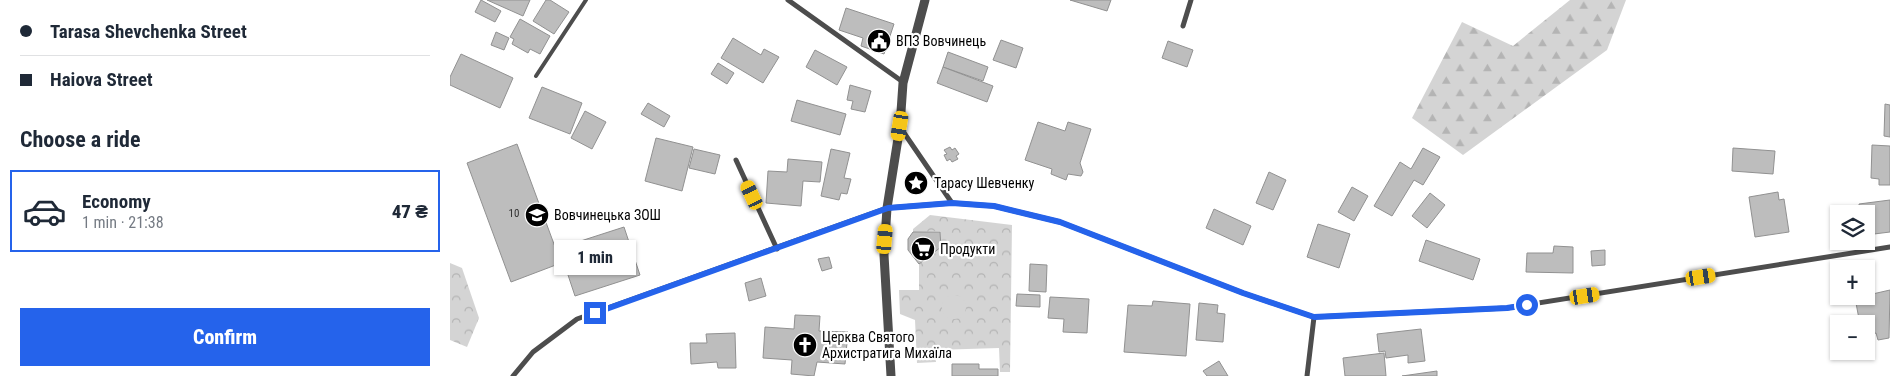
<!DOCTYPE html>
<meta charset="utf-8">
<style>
:root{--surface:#fff;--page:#f2f2f3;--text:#1f2937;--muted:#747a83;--line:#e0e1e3;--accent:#2563eb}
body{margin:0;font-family:"Roboto Condensed",sans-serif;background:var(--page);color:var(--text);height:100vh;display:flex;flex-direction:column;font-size:19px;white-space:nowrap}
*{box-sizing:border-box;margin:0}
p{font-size:16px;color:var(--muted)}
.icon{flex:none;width:28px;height:28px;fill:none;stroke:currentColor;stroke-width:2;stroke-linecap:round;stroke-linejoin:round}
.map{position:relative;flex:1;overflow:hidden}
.side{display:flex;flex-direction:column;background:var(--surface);width:450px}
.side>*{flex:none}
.top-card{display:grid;align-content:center;height:110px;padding:0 20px;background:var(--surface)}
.fabs{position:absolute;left:1380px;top:205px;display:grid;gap:10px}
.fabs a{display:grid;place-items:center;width:45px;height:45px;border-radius:0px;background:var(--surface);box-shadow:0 1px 4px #0004;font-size:25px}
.end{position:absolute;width:22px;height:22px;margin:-11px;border:6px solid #2563eb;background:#fff;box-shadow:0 0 0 2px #fff}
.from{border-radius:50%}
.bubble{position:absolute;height:35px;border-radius:0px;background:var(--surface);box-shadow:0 1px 4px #0004;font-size:16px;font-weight:800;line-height:35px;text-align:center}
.car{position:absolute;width:15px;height:30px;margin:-15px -8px;border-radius:6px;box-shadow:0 0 4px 1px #0007;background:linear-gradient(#f5c518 24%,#345 0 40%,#f5c518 0 76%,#345 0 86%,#f5c518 0)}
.top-card b{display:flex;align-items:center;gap:18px;height:48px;font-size:19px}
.top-card b+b{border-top:1px solid var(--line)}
.top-card i{width:12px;height:12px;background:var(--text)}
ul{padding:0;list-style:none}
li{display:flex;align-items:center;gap:15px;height:82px;margin:0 10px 8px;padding:0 10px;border:2px solid transparent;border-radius:0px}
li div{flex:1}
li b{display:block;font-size:19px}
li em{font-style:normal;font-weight:800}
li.on{border-color:var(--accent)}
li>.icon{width:45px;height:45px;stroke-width:1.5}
h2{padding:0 20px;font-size:22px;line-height:60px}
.action{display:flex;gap:10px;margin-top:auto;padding:10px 20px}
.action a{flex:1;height:58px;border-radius:0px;background:var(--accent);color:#fff;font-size:20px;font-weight:800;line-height:58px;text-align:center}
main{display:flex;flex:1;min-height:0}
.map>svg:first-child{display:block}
.forest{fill:url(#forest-firs)}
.park{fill:url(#park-crowns)}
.garden{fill:#d4d4d4}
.building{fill:#bdbdbd;stroke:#919191}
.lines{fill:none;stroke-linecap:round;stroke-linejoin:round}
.service{stroke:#4d4d4d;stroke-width:4}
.minor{stroke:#4d4d4d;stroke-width:5}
.tertiary{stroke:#4d4d4d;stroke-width:9}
.route{stroke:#2563eb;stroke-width:6}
.labels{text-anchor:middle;stroke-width:4.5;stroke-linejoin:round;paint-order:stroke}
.number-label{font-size:11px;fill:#2f2f2f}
.poi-label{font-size:14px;fill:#000;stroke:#fff;text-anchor:start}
</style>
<main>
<section class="side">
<div class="top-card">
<b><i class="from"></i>Tarasa Shevchenka Street</b>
<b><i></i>Haiova Street</b>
</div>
<h2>Choose a ride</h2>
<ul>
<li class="on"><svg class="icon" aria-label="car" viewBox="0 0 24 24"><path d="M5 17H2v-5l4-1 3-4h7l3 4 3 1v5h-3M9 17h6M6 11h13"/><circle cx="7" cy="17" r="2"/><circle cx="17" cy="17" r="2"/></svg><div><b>Economy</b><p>1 min · 21:38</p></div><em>47 ₴</em></li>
</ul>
<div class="action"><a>Confirm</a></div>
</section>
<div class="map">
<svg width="1440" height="376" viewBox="0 0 1440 376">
<defs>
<pattern id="forest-firs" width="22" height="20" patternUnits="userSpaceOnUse" patternTransform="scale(1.25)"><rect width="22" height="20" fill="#d4d4d4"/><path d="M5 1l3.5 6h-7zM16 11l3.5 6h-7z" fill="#b4b4b4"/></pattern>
<pattern id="park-crowns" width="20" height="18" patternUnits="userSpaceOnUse" patternTransform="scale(1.25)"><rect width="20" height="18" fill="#d4d4d4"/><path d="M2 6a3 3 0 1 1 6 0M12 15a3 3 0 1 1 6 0" fill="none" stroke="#b4b4b4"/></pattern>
</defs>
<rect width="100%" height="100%" fill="#fff"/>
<polygon class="forest" points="1120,0 1176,0 1157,50 1013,155 962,118 1012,22 1063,46"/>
<g class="park">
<polygon points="480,215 562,225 560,372 550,372 549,348 485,350 486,362 467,363 465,320 450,314 449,290 469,290 469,264 491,247 490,231 463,232 463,229"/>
<polygon points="0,263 12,268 29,318 17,347 0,340"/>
</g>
<circle class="garden" cx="504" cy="307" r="12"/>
<g class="building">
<polygon points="31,0 51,11 45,22 25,12"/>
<polygon points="37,0 80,0 73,16"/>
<polygon points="96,0 100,0 119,12 104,34 83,21"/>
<polygon points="620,0 661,0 657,11"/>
<polygon points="396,8 444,24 434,54 411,46 413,38 389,30"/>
<polygon points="70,19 100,36 90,54 80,49 78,53 62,44 64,39 60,37"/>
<polygon points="46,32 59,38 54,50 41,45"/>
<polygon points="283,38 311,55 314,49 329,57 313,83 271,58"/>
<polygon points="551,40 573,48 566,68 543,60"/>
<polygon points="718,41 743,50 737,67 712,58"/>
<polygon points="365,50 397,67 387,85 356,67"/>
<polygon points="498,52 538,67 533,81 493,67"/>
<polygon points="11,54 63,78 50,108 0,85 0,77"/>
<polygon points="268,63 284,73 277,84 261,74"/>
<polygon points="493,67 543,86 537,102 487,83"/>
<polygon points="400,85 421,91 415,112 401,109 403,101 397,100"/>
<polygon points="92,87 132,103 120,134 79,118"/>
<polygon points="347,100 396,114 390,135 341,121"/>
<polygon points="198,103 220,116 214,127 191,114"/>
<polygon points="1435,104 1440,105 1440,137 1434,136"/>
<polygon points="135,111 156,122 142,149 121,138"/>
<polygon points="588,122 615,131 618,122 641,129 630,163 633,172 631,176 618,174 616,180 601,174 602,169 575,160"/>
<polygon points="206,138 243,147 232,191 195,181"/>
<polygon points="67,144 111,263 61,282 17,163"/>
<polygon points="1422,145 1440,146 1440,185 1429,185 1429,179 1421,178"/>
<polygon points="500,147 502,150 505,148 509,154 506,156 508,159 502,162 500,159 497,161 494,155 497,154 494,150"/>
<polygon points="973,148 990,157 973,185 964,180 942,216 924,206 950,162 961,169"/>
<polygon points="1283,148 1325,151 1323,174 1282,171"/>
<polygon points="244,149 270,155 265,174 239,168"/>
<polygon points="381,149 400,153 394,178 401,179 397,194 391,193 389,200 371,196"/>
<polygon points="338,159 372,162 370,182 353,181 351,206 316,203 318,171 337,172"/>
<polygon points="819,172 836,180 823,210 806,203"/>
<polygon points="902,187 918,196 904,221 888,212"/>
<polygon points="1328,192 1329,200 1334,199 1339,232 1305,237 1299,197"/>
<polygon points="980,193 995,205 977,228 962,216"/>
<polygon points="1440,200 1440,232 1416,235 1416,214 1410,214 1409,204"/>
<polygon points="764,209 801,226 793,245 756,228"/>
<polygon points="868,224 900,234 889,268 857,257"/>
<polygon points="174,227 190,275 125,296 109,248"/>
<polygon points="463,232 490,232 491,247 469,264 458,250 458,239"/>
<polygon points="976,240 1030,259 1023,280 969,261"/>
<polygon points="1104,246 1123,247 1123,273 1076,272 1077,253 1103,253"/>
<polygon points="1155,250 1155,265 1142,266 1141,251"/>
<polygon points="379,257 382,268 372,271 368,259"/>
<polygon points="580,264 597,265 596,292 579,291"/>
<polygon points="311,278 316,296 299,301 295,283"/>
<polygon points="1440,290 1439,338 1428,340 1426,333 1416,336 1416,324 1410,324 1405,298"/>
<polygon points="567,294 590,295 590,307 566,306"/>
<polygon points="600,297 639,299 637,333 613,332 614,319 598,318"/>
<polygon points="703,301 740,304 736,356 674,352 678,305 702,306"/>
<polygon points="749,303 768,305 767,313 775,314 773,342 746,340"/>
<polygon points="345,315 370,316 369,331 398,332 395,364 367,362 364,376 341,374 342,360 313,358 315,327 344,329"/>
<polygon points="971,329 975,361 958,363 958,355 936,358 935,351 929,352 927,334"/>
<polygon points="285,333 286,368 268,368 267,362 241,364 240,343 257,343 256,334"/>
<polygon points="934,353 936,376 895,376 893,358"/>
<polygon points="769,361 778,376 757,376 753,371"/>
<polygon points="502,364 529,364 529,369 548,369 548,376 502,376"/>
<polygon points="987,371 987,376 952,376"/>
</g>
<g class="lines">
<polyline class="service" points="86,76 136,0"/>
<g class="minor">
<polyline points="338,0 453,82"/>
<polyline points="733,26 741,0"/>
<polyline points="450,127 502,203"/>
<polyline points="286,160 327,249"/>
<polyline points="63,376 83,352 127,319 437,208 502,203 544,206 610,222 793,293 864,317 1057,308 1440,247"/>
<polyline points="857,376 864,317"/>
</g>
<polyline class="tertiary" points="441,376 434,255 437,208 450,126 453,83 475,0"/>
</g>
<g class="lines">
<polyline class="route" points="145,313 438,208 502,203 544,206 610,222 793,293 864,317 1057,308 1077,305"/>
</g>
<defs>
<g id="civic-disc" transform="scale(1.25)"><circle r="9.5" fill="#000" stroke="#fff"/><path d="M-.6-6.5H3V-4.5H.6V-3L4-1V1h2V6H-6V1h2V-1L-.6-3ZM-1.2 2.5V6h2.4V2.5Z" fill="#fff"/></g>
<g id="sight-disc" transform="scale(1.25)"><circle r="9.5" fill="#000" stroke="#fff"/><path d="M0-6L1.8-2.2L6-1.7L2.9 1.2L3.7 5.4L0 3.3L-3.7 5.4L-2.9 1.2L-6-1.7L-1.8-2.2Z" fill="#fff"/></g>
<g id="school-disc" transform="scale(1.25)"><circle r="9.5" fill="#000" stroke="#fff"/><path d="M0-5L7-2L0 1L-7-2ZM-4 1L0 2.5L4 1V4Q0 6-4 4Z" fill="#fff"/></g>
<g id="supermarket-disc" transform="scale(1.25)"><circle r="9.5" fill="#000" stroke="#fff"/><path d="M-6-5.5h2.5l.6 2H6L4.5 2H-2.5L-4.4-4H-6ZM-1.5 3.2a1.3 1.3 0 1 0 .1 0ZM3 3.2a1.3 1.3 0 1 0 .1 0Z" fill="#fff"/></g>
<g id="church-disc" transform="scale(1.25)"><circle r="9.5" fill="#000" stroke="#fff"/><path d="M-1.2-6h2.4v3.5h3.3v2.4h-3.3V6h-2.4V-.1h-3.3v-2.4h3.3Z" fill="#fff"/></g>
</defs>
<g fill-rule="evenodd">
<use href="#civic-disc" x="429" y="41"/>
<use href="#sight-disc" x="466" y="183"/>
<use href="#school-disc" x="87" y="215"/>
<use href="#supermarket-disc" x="473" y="249"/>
<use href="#church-disc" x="355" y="345"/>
</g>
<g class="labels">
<g class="number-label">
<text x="64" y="217">10</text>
</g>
<g class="poi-label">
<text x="446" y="46">ВПЗ Вовчинець</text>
<text x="484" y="188">Тарасу Шевченку</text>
<text x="104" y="220">Вовчинецька ЗОШ</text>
<text x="490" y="254">Продукти</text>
<text x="372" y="342">Церква Святого<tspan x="372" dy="16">Архистратига Михаїла</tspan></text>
</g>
</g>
</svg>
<div class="fabs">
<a><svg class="icon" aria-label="layers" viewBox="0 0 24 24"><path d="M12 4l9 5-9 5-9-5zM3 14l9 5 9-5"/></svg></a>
<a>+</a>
<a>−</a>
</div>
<i class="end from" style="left:1077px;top:305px"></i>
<i class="end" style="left:145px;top:313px"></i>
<div class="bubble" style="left:104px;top:240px;width:82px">1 min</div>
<i class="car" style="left:450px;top:126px;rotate:189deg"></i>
<i class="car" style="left:302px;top:195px;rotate:335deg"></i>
<i class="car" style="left:435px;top:239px;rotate:5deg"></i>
<i class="car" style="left:1251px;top:277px;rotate:81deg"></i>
<i class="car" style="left:1135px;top:296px;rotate:81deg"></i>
</div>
</main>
